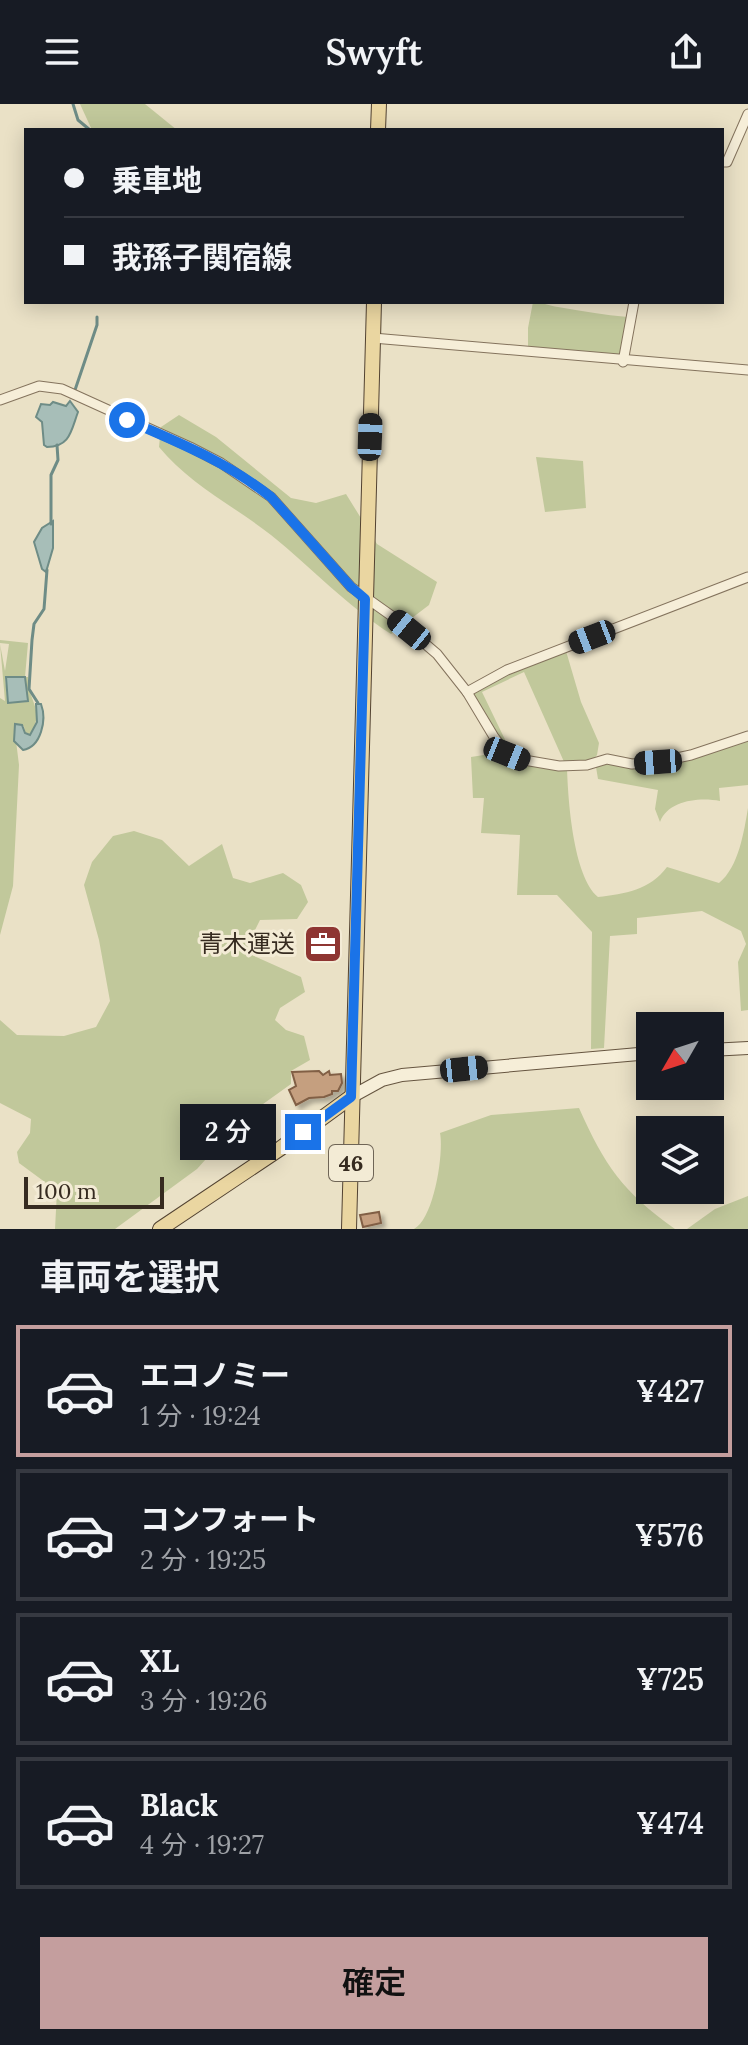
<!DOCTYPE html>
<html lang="ja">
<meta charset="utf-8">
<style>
:root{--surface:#171b24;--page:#242831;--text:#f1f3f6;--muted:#9ea1a6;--line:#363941;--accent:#c49e9e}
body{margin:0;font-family:Lora,"Noto Sans JP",serif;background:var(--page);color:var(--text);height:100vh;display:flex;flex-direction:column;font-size:30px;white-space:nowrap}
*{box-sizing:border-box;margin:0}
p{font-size:26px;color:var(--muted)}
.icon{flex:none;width:44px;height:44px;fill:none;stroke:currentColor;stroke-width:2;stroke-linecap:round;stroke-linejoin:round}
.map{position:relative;height:1125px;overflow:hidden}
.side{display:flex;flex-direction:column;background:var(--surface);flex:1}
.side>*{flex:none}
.guide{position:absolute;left:24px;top:24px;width:700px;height:176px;border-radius:0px;box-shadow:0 4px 20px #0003;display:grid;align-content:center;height:176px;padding:0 40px;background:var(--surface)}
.needle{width:52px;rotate:231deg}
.buttons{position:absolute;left:636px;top:908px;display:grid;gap:16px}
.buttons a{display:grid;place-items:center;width:88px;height:88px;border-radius:0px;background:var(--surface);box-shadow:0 4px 20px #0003;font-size:40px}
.scale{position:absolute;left:24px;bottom:20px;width:140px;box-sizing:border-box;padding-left:8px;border:4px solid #362b20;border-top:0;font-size:22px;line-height:28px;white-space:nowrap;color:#362b20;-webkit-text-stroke:6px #f3ebd5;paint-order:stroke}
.end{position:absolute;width:36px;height:36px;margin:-18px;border:10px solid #1a73e8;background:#fff;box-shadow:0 0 0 4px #fff}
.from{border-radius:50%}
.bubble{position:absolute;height:56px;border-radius:0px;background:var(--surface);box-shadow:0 4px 20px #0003;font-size:26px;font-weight:600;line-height:56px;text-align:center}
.car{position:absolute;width:24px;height:48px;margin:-24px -12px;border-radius:10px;box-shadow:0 0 6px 2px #0007;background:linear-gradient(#222 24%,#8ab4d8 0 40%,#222 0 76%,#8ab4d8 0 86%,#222 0)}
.guide b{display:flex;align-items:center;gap:28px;height:76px;font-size:30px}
.guide b+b{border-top:2px solid var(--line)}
.guide i{width:20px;height:20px;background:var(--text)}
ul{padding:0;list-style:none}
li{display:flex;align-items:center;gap:24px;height:132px;margin:0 16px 12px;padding:0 24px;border:4px solid var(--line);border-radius:0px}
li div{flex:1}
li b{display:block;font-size:30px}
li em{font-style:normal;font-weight:600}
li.on{border-color:var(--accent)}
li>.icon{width:72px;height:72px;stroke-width:1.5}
h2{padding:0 40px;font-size:36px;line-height:96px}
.action{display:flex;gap:16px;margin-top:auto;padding:16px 40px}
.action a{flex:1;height:92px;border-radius:0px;background:var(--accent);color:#111;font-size:32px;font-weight:600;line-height:92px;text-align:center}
header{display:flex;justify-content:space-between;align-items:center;height:104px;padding:0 40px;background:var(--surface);font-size:36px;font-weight:600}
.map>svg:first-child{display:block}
.green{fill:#c1c89b;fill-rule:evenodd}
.water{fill:#a7beb8;stroke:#6e8c86;stroke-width:2}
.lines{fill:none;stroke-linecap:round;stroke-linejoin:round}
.stream{stroke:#6e8c86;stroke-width:3}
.building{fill:#c59f7f;stroke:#815f45;stroke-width:2;filter:url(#shadow)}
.street-casing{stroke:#84735d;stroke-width:11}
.secondary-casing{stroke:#665540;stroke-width:14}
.primary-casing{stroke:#524231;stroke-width:16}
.street{stroke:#f6eed8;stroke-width:9}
.secondary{stroke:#f6eed8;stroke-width:12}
.primary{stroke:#ead6a1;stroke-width:14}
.route{stroke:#1a73e8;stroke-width:10}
.labels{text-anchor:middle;stroke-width:6;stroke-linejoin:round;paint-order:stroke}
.shield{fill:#f3ebd5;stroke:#6f6556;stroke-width:2}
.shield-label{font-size:22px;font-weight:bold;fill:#362b20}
.poi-label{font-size:24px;fill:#362b20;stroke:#f3ebd5;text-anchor:end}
</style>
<header><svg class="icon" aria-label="menu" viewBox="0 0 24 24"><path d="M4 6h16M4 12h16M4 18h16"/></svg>Swyft<svg class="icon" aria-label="share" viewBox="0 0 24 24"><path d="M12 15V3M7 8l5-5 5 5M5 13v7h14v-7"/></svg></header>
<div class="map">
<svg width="748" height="1125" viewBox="0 0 748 1125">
<defs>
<filter id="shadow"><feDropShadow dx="4" dy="4" stdDeviation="2" flood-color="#0004"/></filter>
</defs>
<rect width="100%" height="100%" fill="#eae1c6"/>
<g class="green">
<polygon points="80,0 145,0 177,26 92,26"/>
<path d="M533,198C543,198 549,202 558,203C582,207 604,211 628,213L621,253L528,247V224Z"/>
<path d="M179,311L216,333L291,394L316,399L346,390L377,440L437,478L429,501L391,530C347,502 312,464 271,431C234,402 189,380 159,343L161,323Z"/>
<polygon points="536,353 583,357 586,404 545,408"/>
<path d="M0,536L28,539L25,573H28C27,597 47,607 29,631L25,629L24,622L14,621L19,661L13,782L0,831V594L5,597L0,540L5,567L9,540L0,539ZM25,573L27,598L8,599L5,574Z"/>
<polygon points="566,547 581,598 599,639 597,651 592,657 565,660 524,568 482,588 511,648 507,646 471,589 506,568"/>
<path d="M748,634V681L719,684L720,697C700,693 668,696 660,718L655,705L658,686L598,675L596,663L605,657L625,661Z"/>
<path d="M503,648L567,664C568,695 573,772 598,793C625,790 650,786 667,763L719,779C739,763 744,727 748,704V906L741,907L738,858L746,840L741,827L702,807L637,814V830L610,832L604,944L591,945L592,828L557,791H517L520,731L481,729L484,694H473L471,653Z"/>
<polygon points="134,727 162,736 189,762 222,740 233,774 250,779 283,769 301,781 308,798 297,815 260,816 247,842 252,851 301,873 305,888 280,904 275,916 286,926 304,932 310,956 291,967 291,980 242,1015 197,1065 115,1125 55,1125 57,1087 19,1059 17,1048 30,1029 31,1015 0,999 0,916 17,931 64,932 96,923 110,897 99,836 84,781 92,758 113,732"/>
<path d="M579,1004C605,1062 622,1087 675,1125H414C434,1115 444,1049 440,1029L491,1011Z"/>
<polygon points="748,1092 748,1125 687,1125 715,1105"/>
</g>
<g class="water">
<path d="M70,297L78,308C71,327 70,343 47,343L44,341L42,318L36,313L41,300L50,301L53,298L66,302Z"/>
<polygon points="53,417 53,444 46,468 42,465 34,438 42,424"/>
<polygon points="6,573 25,573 28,597 8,599"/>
<path d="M36,600H41C47,616 41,643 23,646L14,637L15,620L22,621L25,629L30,631L37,618Z"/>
</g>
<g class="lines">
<g class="stream">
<polyline points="73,0 78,16 90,26"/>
<polyline points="75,286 97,221 97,213"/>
<polyline points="51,420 51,371 58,356 57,341"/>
<polyline points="38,599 29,585 32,536 34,520 44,505 47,466"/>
</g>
</g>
<g class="building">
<polygon points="319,967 323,971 329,967 330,971 341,970 342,979 338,987 332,987 332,990 324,993 309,994 296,1001 289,986 296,982 292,968"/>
<polygon points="379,1108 381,1119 363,1123 360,1111"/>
</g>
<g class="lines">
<g class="street-casing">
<g id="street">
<polyline points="722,58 727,58 748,10"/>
<polyline points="373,234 748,266"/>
<polyline points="623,258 634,198"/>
<polyline points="0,296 39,282 62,285 190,343 221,359 271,393 351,483 396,515 437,550 467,588 494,633 507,650 524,656 559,662 587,661 607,655 632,660 658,658 691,651 748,632"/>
<polyline points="467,588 507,566 748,473"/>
</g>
</g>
<g class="secondary-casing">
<g id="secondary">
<polyline points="710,946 748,944"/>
<polyline points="351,993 382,976 402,971 650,949"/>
</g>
</g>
<g class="primary-casing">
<g id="primary">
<polyline points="378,26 379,0"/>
<polyline points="160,1125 281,1044 351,993"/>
<polyline points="349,1125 374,198"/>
</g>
</g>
<use href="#street" class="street"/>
<use href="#secondary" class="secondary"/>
<use href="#primary" class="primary"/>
</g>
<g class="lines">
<path class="route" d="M127,316C178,338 227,358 271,393L351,483L365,495L351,993L303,1028"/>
</g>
<defs>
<g id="office-square" transform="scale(2)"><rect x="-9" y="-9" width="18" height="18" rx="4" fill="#8e3532" stroke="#f3ebd5"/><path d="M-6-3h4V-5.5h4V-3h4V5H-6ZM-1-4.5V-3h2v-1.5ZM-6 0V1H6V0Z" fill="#fff"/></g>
</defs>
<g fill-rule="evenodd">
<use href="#office-square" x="323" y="840"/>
</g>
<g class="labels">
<rect class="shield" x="329" y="1041" width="44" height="36" rx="6"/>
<g class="shield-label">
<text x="351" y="1067">46</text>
</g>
<g class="poi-label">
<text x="295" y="848">青木運送</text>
</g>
</g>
</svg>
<div class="buttons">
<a><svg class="needle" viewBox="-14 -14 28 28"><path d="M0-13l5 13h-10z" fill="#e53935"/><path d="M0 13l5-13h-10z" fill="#9ea1a6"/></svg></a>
<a><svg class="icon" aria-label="layers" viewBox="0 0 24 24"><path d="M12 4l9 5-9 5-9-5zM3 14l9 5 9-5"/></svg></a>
</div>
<div class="scale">100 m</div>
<i class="end from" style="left:127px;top:316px"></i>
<i class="end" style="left:303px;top:1028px"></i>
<div class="bubble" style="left:180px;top:1000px;width:96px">2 分</div>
<i class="car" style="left:370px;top:333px;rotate:2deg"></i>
<i class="car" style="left:409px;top:526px;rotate:309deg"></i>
<i class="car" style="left:592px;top:533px;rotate:249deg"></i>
<i class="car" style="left:507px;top:650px;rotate:112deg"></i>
<i class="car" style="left:658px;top:658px;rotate:266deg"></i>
<i class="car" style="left:464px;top:965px;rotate:84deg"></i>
<div class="guide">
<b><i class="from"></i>乗車地</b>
<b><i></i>我孫子関宿線</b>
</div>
</div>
<section class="side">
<h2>車両を選択</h2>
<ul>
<li class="on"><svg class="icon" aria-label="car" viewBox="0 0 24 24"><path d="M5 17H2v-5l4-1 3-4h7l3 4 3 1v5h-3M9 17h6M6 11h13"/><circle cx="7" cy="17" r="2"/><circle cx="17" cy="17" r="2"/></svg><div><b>エコノミー</b><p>1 分 · 19:24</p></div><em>¥427</em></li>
<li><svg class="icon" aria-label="car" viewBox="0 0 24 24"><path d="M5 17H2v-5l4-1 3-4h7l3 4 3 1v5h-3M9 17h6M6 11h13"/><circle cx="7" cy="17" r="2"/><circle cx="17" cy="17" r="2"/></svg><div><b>コンフォート</b><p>2 分 · 19:25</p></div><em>¥576</em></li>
<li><svg class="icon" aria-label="car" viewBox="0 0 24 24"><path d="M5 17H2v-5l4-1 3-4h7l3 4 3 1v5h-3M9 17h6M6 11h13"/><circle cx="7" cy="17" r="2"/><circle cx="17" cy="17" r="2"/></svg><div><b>XL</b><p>3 分 · 19:26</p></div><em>¥725</em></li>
<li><svg class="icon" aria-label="car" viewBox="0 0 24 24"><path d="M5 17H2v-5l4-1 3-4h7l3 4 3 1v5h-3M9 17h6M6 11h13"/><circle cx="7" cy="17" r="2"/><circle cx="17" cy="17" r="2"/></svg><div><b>Black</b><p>4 分 · 19:27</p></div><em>¥474</em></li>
</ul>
<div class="action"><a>確定</a></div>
</section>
